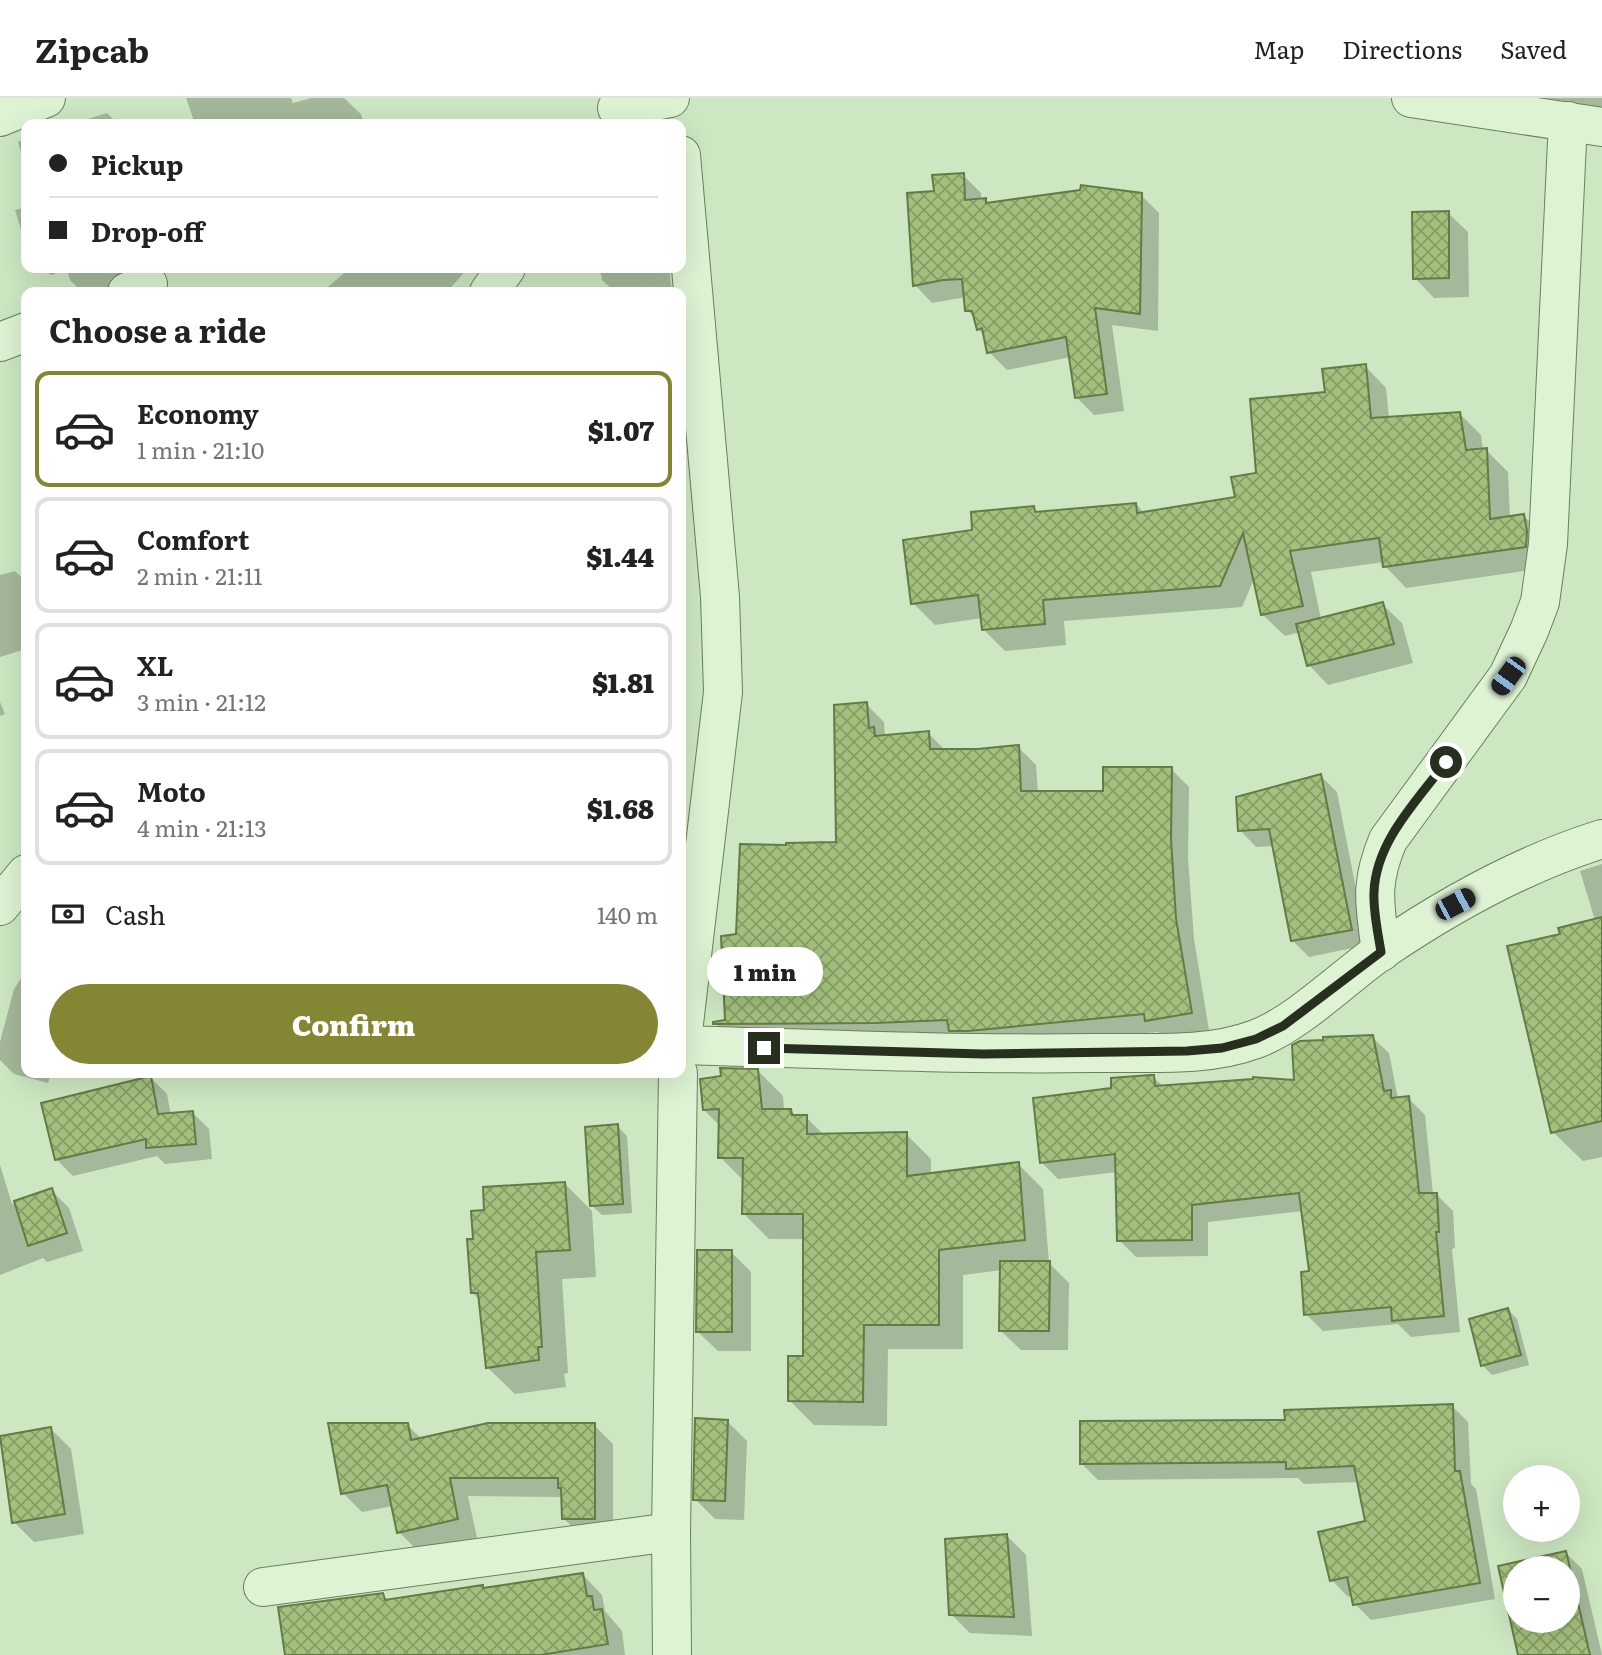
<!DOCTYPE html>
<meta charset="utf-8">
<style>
:root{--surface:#fff;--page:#f2f2f2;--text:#222;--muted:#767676;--line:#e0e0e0;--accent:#858633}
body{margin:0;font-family:Literata,serif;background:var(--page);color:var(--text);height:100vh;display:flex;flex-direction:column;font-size:26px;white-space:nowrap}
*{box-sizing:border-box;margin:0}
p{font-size:23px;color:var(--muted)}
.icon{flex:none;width:38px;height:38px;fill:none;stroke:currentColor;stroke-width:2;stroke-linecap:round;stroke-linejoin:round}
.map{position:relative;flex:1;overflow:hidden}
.details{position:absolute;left:21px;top:189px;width:665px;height:791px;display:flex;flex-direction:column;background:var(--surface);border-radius:14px;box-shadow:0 7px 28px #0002}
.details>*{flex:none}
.guide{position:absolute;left:21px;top:21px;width:665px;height:154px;border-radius:14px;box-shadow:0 7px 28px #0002;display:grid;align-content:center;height:154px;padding:0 28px;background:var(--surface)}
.tools{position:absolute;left:1503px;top:1367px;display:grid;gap:14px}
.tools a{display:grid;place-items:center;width:77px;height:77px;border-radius:50%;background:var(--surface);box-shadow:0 7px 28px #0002;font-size:35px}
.end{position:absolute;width:32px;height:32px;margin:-16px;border:9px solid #27301e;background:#fff;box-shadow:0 0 0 4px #fff}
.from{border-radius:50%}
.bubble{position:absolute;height:49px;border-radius:24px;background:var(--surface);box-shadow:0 7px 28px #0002;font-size:23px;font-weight:800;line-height:49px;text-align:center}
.car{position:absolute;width:21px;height:42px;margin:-21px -10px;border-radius:9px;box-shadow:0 0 5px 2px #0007;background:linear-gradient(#222 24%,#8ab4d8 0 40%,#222 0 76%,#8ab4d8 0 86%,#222 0)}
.guide b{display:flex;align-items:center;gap:24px;height:66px;font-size:26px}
.guide b+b{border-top:2px solid var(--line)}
.guide i{width:18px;height:18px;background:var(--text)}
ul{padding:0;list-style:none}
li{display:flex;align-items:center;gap:21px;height:116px;margin:0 14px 10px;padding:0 14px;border:4px solid var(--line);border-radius:14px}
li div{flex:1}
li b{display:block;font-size:26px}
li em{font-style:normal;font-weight:800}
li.active{border-color:var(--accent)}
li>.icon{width:63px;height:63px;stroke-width:1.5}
h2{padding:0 28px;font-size:32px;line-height:84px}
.pay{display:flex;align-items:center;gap:18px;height:77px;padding:0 28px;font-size:26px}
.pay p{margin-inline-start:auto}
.button{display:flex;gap:14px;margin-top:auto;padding:14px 28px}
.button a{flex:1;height:80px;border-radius:42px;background:var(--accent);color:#fff;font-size:28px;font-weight:800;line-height:80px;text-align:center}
header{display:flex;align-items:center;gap:42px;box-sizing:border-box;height:98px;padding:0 35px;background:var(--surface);border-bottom:2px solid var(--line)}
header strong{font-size:33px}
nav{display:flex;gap:38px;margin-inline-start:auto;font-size:24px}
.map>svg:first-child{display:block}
.shadow{fill:#0003;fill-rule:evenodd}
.building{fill:url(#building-cross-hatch);stroke:#647b45;stroke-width:2;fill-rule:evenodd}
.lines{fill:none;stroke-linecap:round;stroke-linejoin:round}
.minor-casing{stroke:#6b7f5c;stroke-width:40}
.minor{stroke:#ddf3d4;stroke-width:38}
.route{stroke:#27301e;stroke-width:9}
</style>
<header>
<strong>Zipcab</strong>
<nav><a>Map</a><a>Directions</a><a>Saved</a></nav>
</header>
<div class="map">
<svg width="1602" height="1557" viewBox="0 0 1602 1557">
<defs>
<pattern id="building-cross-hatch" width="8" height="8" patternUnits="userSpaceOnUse" patternTransform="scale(1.75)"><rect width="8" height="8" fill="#a3c17d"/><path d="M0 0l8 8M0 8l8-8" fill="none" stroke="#859d66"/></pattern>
</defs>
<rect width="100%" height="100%" fill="#cde7c2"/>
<g class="shadow">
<polygon points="186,0 291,0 293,5 311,0 344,0 361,16 364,26 195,26"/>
<polygon points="1497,0 1602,0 1602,10"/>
<polygon points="107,15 118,26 72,26"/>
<polygon points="26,41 26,71 18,44"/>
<polygon points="963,77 981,95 981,102 985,102 989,106 1141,97 1159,115 1158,233 1112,227 1124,313 1094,317 1077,300 1071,259 1007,272 989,254 985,238 978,231 976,221 967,212 966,199 932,205 915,187 936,95"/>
<polygon points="26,109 26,148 15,112"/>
<polygon points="1448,115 1468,134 1469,199 1434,200 1415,180"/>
<polygon points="44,170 134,170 125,172 130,194 82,194 70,182 67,172 51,177"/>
<polygon points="350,170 468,170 447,194 322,194"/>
<polygon points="600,170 669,170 672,194 615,194 602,182"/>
<polygon points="1365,268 1386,290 1389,320 1460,316 1481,337 1483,352 1486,352 1508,374 1510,420 1524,418 1545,439 1546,470 1406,490 1385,468 1384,464 1311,474 1321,521 1382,506 1402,525 1413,565 1328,587 1309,567 1300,534 1285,538 1263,517 1255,479 1242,509 1064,523 1066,547 1005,553 983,531 982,520 935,527 913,505 974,433 1034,410 1039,415 1136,406 1144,415 1237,400 1327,296"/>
<polygon points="15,473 26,484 26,551 0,559 0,477"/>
<polygon points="0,604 5,616 0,618"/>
<polygon points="866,606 884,624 885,638 928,635 946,653 1018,649 1036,667 1038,694 1105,695 1171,671 1189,689 1188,760 1194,841 1209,932 1165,940 1158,934 988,950 733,944 715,925 727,924 737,838 788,749 837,746"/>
<polygon points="1321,678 1337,694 1367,847 1309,859 1293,843 1274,748 1256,749 1240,732"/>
<polygon points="1602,766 1602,1059 1583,1063 1553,1034 1562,837 1597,822 1594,819 1580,773"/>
<polygon points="26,873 26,975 51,975 48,985 14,976 0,962 0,944 14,891"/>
<polygon points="1372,939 1389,955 1398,1001 1408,1000 1425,1017 1433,1096 1436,1096 1453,1113 1455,1150 1452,1151 1460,1234 1411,1239 1398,1226 1323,1233 1306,1216 1311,1175 1303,1113 1208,1124 1208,1158 1136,1159 1119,1142 1117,1074 1058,1081 1041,1064 1113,992 1153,979 1164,989 1295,984"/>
<polygon points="758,973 783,998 784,1013 791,1013 797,1019 806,1019 824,1037 906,1036 931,1061 931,1076 1018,1066 1043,1091 1049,1165 1069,1185 1068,1252 1021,1252 1001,1233 1002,1172 963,1177 963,1251 888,1251 887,1328 814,1327 789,1302 804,1260 804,1141 769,1141 744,1116 744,1083 720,1059 720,1028 704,1012"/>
<polygon points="151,980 167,996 171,1017 193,1015 209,1031 212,1061 165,1066 157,1058 73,1078 57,1062 43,1006"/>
<polygon points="617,1028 627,1038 632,1115 602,1117 592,1108"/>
<polygon points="0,1067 12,1106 51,1092 69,1110 83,1153 47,1164 43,1160 0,1177"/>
<polygon points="565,1086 592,1113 596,1179 562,1181 568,1275 564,1276 566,1289 515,1296 487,1269 481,1203 472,1195 475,1143 486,1114"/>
<polygon points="731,1154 751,1174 751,1253 718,1253 698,1234"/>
<polygon points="1508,1212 1517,1221 1529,1267 1492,1277 1482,1267"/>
<polygon points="1452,1308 1468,1324 1471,1386 1476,1391 1495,1501 1371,1522 1355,1506 1353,1497 1348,1499 1332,1482 1367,1425 1359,1384 1304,1386 1298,1380 1098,1382 1082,1366 1286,1324"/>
<polygon points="727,1323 747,1343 744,1422 715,1421 695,1401"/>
<polygon points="407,1327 422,1341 594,1327 613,1346 613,1439 583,1439 563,1420 563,1399 468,1398 477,1440 418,1453 399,1434 393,1408 362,1414 343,1395"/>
<polygon points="51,1331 71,1351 84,1436 34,1444 14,1424"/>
<polygon points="1007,1438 1026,1457 1032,1538 970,1535 951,1516"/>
<path d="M1566,1455L1582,1471L1602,1557H1520L1500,1470ZM1516,1470H1568V1522H1516Z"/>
<polygon points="583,1477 602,1497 605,1513 622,1533 625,1557 288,1557 383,1497 389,1503 482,1489 485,1492"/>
</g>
<g class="building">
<polygon points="964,75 965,102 986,100 986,105 1080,92 1081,87 1142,95 1140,216 1095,210 1107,296 1075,300 1066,239 987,255 982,230 977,232 972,213 965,213 962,181 943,182 913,188 907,95 934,93 932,77"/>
<polygon points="1449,113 1449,180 1413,181 1412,114"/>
<polygon points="1366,266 1371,320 1460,314 1466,352 1487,350 1490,421 1524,416 1527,433 1526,449 1383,469 1379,440 1290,453 1303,508 1261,517 1243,435 1220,488 1043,502 1045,526 982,532 978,497 911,506 903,442 972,432 971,414 1034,408 1035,414 1136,405 1137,415 1235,399 1231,379 1256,375 1250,301 1325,294 1322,271"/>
<polygon points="1383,504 1394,546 1307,568 1296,526"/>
<polygon points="867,604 869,630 874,629 875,638 929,633 930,651 978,651 1019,647 1021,693 1103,693 1103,669 1172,669 1171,741 1176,821 1192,915 1145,923 1144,916 968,933 949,933 947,922 875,925 713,926 713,924 725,922 721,838 736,836 740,746 786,747 786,745 836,744 834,607"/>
<polygon points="1321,676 1352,832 1291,843 1269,731 1238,733 1236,699"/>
<polygon points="1602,819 1602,1023 1551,1035 1507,848 1560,836 1558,830"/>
<polygon points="1373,937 1384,993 1391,992 1391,1000 1409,998 1419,1095 1437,1095 1439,1134 1436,1134 1444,1218 1392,1223 1391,1209 1304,1217 1301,1174 1309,1173 1299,1095 1192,1107 1192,1142 1117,1143 1115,1056 1040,1065 1033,1000 1111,990 1111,980 1151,977 1154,977 1155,988 1253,981 1253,979 1294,982 1292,947 1300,943 1323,942 1323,939"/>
<polygon points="720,970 758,971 762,1011 791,1011 792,1017 807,1017 807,1036 907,1034 907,1078 1019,1064 1025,1142 939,1152 939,1227 864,1227 863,1304 788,1303 788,1258 803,1258 803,1116 742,1116 743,1060 718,1060 719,1011 703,1012 700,981 721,978"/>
<polygon points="151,978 158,1016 193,1013 196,1046 146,1050 146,1041 55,1062 41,1005"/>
<polygon points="618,1026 623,1106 590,1108 585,1029"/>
<polygon points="565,1084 570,1152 536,1154 542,1249 538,1249 539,1262 486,1270 478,1195 471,1195 467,1141 473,1141 471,1113 484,1112 483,1089"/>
<polygon points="52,1090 67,1135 28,1148 14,1103"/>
<polygon points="697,1152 732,1152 732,1234 696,1234"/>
<polygon points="1000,1163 1050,1163 1049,1233 999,1233"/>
<polygon points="1508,1210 1521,1257 1481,1268 1469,1221"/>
<polygon points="1453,1306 1455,1373 1460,1373 1480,1485 1353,1507 1347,1479 1330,1483 1318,1434 1365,1423 1354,1368 1286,1371 1286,1364 1080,1366 1080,1323 1285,1322 1284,1312"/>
<polygon points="695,1320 728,1322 725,1403 693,1402"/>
<polygon points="328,1325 408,1325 411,1342 488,1325 595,1325 595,1421 562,1421 561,1390 558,1390 558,1380 450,1380 458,1421 397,1435 387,1387 341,1396"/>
<polygon points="51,1329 65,1416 12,1425 0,1338"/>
<polygon points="1007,1436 1014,1519 949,1517 945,1441"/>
<path d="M1566,1453L1590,1557H1518L1498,1468ZM1516,1470H1568V1522H1516Z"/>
<polygon points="583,1475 587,1498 592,1498 594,1512 602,1511 608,1546 541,1557 285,1557 278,1509 383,1495 385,1502 483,1487 483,1490"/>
</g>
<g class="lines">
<g class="minor-casing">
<g id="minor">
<polyline points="1411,0 1602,29"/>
<polyline points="617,10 670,0"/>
<polyline points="0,19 46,0"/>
<polyline points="681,57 720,499 723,594 681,951"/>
<polyline points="127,194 148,186"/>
<polyline points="489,194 506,170"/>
<polyline points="0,244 26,234"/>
<polyline points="0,808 26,776"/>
<path d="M1381,854C1375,807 1369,787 1388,742L1508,578L1529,533L1540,504L1548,446L1568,23"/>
<path d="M681,947C819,951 956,957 1093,955C1146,954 1206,960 1256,941C1297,926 1344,879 1381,853C1450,806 1522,766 1602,741"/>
<polyline points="263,1489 671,1434"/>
<polyline points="672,1557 671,1434 678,975"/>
</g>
</g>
<use href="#minor" class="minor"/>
</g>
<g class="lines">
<path class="route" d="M764,950L983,956L1187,953L1222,950L1256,941L1283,928L1381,854C1378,835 1373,813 1374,794C1376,743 1417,703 1446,664"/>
</g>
</svg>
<div class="tools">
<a>+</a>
<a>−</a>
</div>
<i class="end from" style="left:1446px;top:664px"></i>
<i class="end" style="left:764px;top:950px"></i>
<div class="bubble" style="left:707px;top:849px;width:116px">1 min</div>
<i class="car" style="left:1508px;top:578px;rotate:216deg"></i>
<i class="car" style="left:1455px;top:806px;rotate:62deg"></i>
<div class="guide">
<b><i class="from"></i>Pickup</b>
<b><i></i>Drop-off</b>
</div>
<section class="details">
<h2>Choose a ride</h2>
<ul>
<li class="active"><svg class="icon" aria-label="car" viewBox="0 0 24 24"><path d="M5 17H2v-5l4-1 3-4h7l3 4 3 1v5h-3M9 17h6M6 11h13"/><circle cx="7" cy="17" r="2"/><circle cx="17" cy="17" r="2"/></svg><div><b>Economy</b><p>1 min · 21:10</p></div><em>$1.07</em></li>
<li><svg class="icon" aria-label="car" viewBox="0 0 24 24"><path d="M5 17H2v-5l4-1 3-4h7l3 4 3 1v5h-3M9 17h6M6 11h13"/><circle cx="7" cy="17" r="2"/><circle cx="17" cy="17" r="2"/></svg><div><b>Comfort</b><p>2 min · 21:11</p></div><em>$1.44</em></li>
<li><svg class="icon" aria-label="car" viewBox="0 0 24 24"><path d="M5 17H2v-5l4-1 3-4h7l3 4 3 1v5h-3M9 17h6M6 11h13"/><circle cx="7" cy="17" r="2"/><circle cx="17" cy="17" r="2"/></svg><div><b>XL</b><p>3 min · 21:12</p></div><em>$1.81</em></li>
<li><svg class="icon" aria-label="car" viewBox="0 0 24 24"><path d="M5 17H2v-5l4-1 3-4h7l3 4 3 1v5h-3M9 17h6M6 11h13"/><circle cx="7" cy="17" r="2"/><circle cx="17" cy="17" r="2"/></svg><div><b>Moto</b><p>4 min · 21:13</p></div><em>$1.68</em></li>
</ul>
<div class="pay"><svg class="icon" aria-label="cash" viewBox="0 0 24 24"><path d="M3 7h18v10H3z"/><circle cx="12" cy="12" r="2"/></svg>Cash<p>140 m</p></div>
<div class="button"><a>Confirm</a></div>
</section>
</div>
